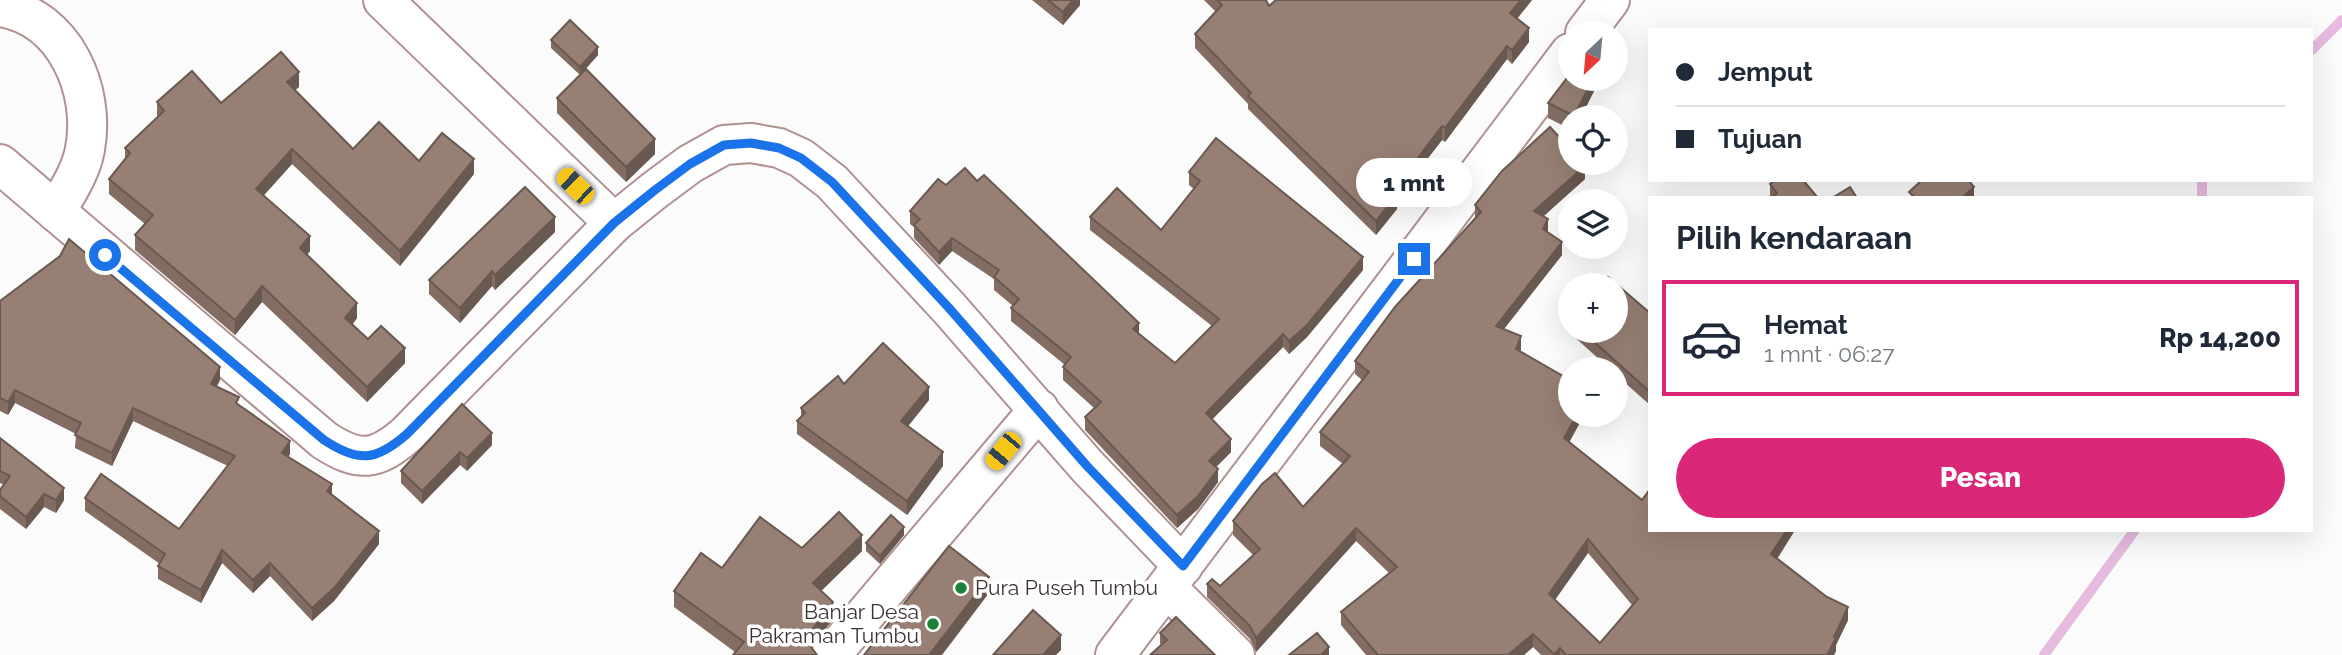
<!DOCTYPE html>
<html lang="id">
<meta charset="utf-8">
<style>
:root{--surface:#fff;--page:#f6f6f7;--text:#1f2937;--muted:#747a83;--line:#e0e1e3;--accent:#db2777}
body{margin:0;font-family:Raleway,sans-serif;background:var(--page);color:var(--text);height:100vh;display:flex;flex-direction:column;font-size:26px;white-space:nowrap}
*{box-sizing:border-box;margin:0}
p{font-size:23px;color:var(--muted)}
.icon{flex:none;width:38px;height:38px;fill:none;stroke:currentColor;stroke-width:2;stroke-linecap:round;stroke-linejoin:round}
.map{position:relative;flex:1;overflow:hidden}
.sheet{position:absolute;left:1648px;top:196px;width:665px;height:336px;display:flex;flex-direction:column;background:var(--surface);border-radius:0px;box-shadow:0 7px 28px #0002}
.sheet>*{flex:none}
.guide{position:absolute;left:1648px;top:28px;width:665px;height:154px;border-radius:0px;box-shadow:0 7px 28px #0002;display:grid;align-content:center;height:154px;padding:0 28px;background:var(--surface)}
.needle{width:46px;rotate:206deg}
.fabs{position:absolute;left:1558px;top:21px;display:grid;gap:14px}
.fabs a{display:grid;place-items:center;width:70px;height:70px;border-radius:50%;background:var(--surface);box-shadow:0 7px 28px #0002;font-size:35px}
.end{position:absolute;width:32px;height:32px;margin:-16px;border:9px solid #1a73e8;background:#fff;box-shadow:0 0 0 4px #fff}
.from{border-radius:50%}
.bubble{position:absolute;height:49px;border-radius:24px;background:var(--surface);box-shadow:0 7px 28px #0002;font-size:23px;font-weight:800;line-height:49px;text-align:center}
.car{position:absolute;width:21px;height:42px;margin:-21px -10px;border-radius:9px;box-shadow:0 0 5px 2px #0007;background:linear-gradient(#f5c518 24%,#345 0 40%,#f5c518 0 76%,#345 0 86%,#f5c518 0)}
.guide b{display:flex;align-items:center;gap:24px;height:66px;font-size:26px}
.guide b+b{border-top:2px solid var(--line)}
.guide i{width:18px;height:18px;background:var(--text)}
ul{padding:0;list-style:none}
li{display:flex;align-items:center;gap:21px;height:116px;margin:0 14px 10px;padding:0 14px;border:4px solid transparent;border-radius:0px}
li div{flex:1}
li b{display:block;font-size:26px}
li em{font-style:normal;font-weight:800}
li.current{border-color:var(--accent)}
li>.icon{width:63px;height:63px;stroke-width:1.5}
h2{padding:0 28px;font-size:32px;line-height:84px}
.cta{display:flex;gap:14px;margin-top:auto;padding:14px 28px}
.cta a{flex:1;height:80px;border-radius:42px;background:var(--accent);color:#fff;font-size:28px;font-weight:800;line-height:80px;text-align:center}
.map>svg:first-child{display:block}
.lines{fill:none;stroke-linecap:round;stroke-linejoin:round}
.stream{stroke:#e7bbe0;stroke-width:10}
.minor-casing{stroke:#af9190;stroke-width:42}
.minor{stroke:#fff;stroke-width:38}
.wall{fill:#836d63;fill-rule:evenodd}
.shaded-wall{fill:#6a5950}
.building{fill:#987f73;stroke:#6a5950;stroke-width:2;fill-rule:evenodd}
.route{stroke:#1a73e8;stroke-width:9}
.poi-dot{fill:#1c8237;stroke:#fff;stroke-width:2.5}
.labels{text-anchor:middle;stroke-width:7;stroke-linejoin:round;paint-order:stroke}
.poi-label{font-size:21px;fill:#3e3231;stroke:#fff;text-anchor:start}
</style>
<div class="map">
<svg width="2342" height="655" viewBox="0 0 2342 655">
<rect width="100%" height="100%" fill="#fbfbfb"/>
<g class="lines">
<g class="stream">
<polyline points="2312,50 2342,20"/>
<polyline points="2202,180 2202,198"/>
<polyline points="2044,655 2135,530"/>
</g>
<g class="minor-casing">
<g id="minor">
<polyline points="383,0 614,223"/>
<path d="M0,7C65,17 96,90 85,149C81,172 67,192 56,212"/>
<polyline points="1585,33 1610,0"/>
<path d="M0,164L324,440C359,463 376,461 407,434L614,223L655,190L690,164L724,145L751,143L779,148L801,158L832,182L949,308L1087,466L1183,566"/>
<polyline points="1167,588 1235,655"/>
<polyline points="831,655 1039,409"/>
<polyline points="1115,655 1570,53"/>
</g>
</g>
<use href="#minor" class="minor"/>
</g>
<g class="wall">
<polygon points="1032,0 1080,0 1080,5 1063,25"/>
<polygon points="1204,0 1266,0 1269,6 1276,0 1532,0 1517,19 1529,42 1512,64 1507,59 1445,142 1442,140 1397,198 1397,209 1376,235 1248,109 1248,104 1195,48 1195,34 1216,12"/>
<polygon points="551,40 598,55 580,75 551,48"/>
<polygon points="1594,79 1594,91 1581,117 1570,117 1570,129 1548,118 1548,103"/>
<polygon points="299,87 295,90 353,149 419,161 474,174 400,266 292,164 264,195 310,251 307,255 357,318 353,324 368,339 405,363 367,402 262,302 235,335 135,250 135,235 145,224 109,194 109,179 125,159 125,148 157,118 157,102 221,103"/>
<polygon points="557,98 655,154 626,182 557,113"/>
<polygon points="1189,172 1363,270 1307,337 1289,354 1283,347 1212,419 1231,452 1216,467 1218,482 1198,509 1177,528 1085,430 1085,417 1094,408 1063,380 1063,367 1065,365 1011,321 1011,308 1013,306 994,290 994,279 952,251 939,265 914,238 914,227 910,224 910,211 946,185 977,181 1139,334 1175,363 1212,326 1090,230 1090,217 1161,230 1194,189 1189,185"/>
<path d="M1585,179L1543,216L1548,232L1562,255L1504,329L1521,349L1520,352L1570,415H1584L1569,442L1650,530H1795L1777,559L1848,620L1836,645V651L1834,655H1541L1533,647L1524,655H1366L1341,625V612L1389,573L1356,541L1256,652L1250,639L1207,597V584L1220,586L1253,555L1233,535V521L1303,507L1343,464L1320,446V432L1362,380L1355,374V361L1475,219V205ZM1588,553L1632,605L1600,643L1555,600Z"/>
<polygon points="1770,184 1818,198 1770,198"/>
<polygon points="555,232 495,290 492,286 460,323 429,294 429,280"/>
<polygon points="0,301 220,380 217,386 239,405 290,454 288,457 332,495 379,544 334,601 312,621 270,576 253,593 222,563 201,603 158,579 158,566 160,564 85,511 85,498 179,529 228,466 133,421 112,466 75,448 76,434 15,403 8,415 0,411"/>
<polygon points="1650,312 1650,405 1615,374 1615,369 1610,369 1570,333 1570,320 1570,331 1615,331"/>
<polygon points="844,384 929,400 908,426 943,466 907,515 797,434 797,421 801,417 801,408"/>
<polygon points="492,433 492,445 467,471 460,465 422,504 401,483 401,471"/>
<polygon points="0,438 64,500 56,513 44,507 26,529 0,509 0,490 4,485 0,483"/>
<polygon points="904,535 880,564 866,551 866,543"/>
<polygon points="802,548 862,551 821,591 833,619 811,647 735,652 674,607 674,591 722,568"/>
<polygon points="1160,633 1215,655 1161,645 1160,643"/>
</g>
<g class="shaded-wall">
<polygon points="1073,0 1080,0 1080,5 1063,25 1063,12"/>
<polygon points="1521,0 1532,0 1510,27 1510,13"/>
<polygon points="1529,28 1529,42 1512,64 1512,50"/>
<polygon points="1507,46 1507,59 1445,142 1445,128"/>
<polygon points="598,47 598,55 580,75 580,67"/>
<polygon points="299,72 299,87 287,97 287,82"/>
<polygon points="1593,79 1594,79 1594,91 1581,117 1574,117"/>
<polygon points="1442,126 1442,140 1397,198 1397,209 1376,235 1376,221 1393,191"/>
<polygon points="655,139 655,154 626,182 626,167"/>
<polygon points="292,149 292,164 256,204 256,189"/>
<polygon points="474,159 474,174 400,266 400,251"/>
<polygon points="1585,166 1585,179 1534,225 1534,211"/>
<polygon points="1974,187 1974,198 1962,198"/>
<polygon points="555,217 555,232 495,290 495,275"/>
<polygon points="1548,219 1548,233 1543,229"/>
<polygon points="310,236 310,251 300,263 300,248"/>
<polygon points="952,238 952,251 939,265 939,252"/>
<polygon points="1562,242 1562,255 1496,339 1496,326"/>
<polygon points="1363,257 1363,270 1307,337 1289,354 1289,341"/>
<polygon points="492,271 492,286 460,323 460,308"/>
<polygon points="262,286 262,302 235,335 235,320"/>
<polygon points="357,303 357,318 345,333 345,318"/>
<polygon points="1139,323 1139,336 1133,329"/>
<polygon points="1283,334 1283,347 1206,426 1206,413"/>
<polygon points="1521,336 1521,349 1516,363 1516,349"/>
<polygon points="405,348 405,363 367,402 367,387"/>
<polygon points="220,367 220,380 211,397 211,384"/>
<polygon points="929,387 929,400 901,435 901,421"/>
<polygon points="15,390 15,403 8,415 8,402"/>
<polygon points="133,408 133,421 112,466 112,453"/>
<polygon points="1577,415 1584,415 1564,452 1564,438"/>
<polygon points="492,433 492,445 467,471 467,458"/>
<polygon points="1231,439 1231,452 1209,474 1209,461"/>
<polygon points="290,441 290,454 282,466 282,453"/>
<polygon points="460,452 460,465 422,504 422,491"/>
<polygon points="943,452 943,466 907,515 907,501"/>
<polygon points="1218,469 1218,482 1198,509 1177,528 1177,515"/>
<polygon points="332,484 332,497 327,491"/>
<polygon points="64,488 64,500 56,513 56,500"/>
<polygon points="44,494 44,507 26,529 26,517"/>
<polygon points="904,527 904,535 880,564 880,556"/>
<polygon points="1356,528 1356,541 1256,652 1256,638"/>
<polygon points="1787,530 1795,530 1771,568 1771,554"/>
<polygon points="379,531 379,544 334,601 312,621 312,608"/>
<polygon points="862,535 862,551 813,599 813,583"/>
<polygon points="1588,539 1588,553 1549,608 1549,594"/>
<polygon points="222,550 222,563 201,603 201,590"/>
<polygon points="270,563 270,576 253,593 253,580"/>
<polygon points="989,577 989,593 942,655 929,655"/>
<polygon points="833,602 833,619 808,652 808,635"/>
<polygon points="1848,607 1848,620 1836,645 1836,651 1834,655 1827,655 1834,637"/>
<polygon points="1533,634 1533,647 1524,655 1508,655"/>
<polygon points="1061,635 1061,650 1056,655 1043,655"/>
<polygon points="1329,647 1329,655 1321,655"/>
<polygon points="1560,648 1560,655 1554,655 1554,654"/>
</g>
<g class="building">
<polygon points="1048,0 1073,0 1063,12"/>
<polygon points="1217,0 1266,0 1269,6 1276,0 1521,0 1510,13 1529,28 1512,50 1507,46 1445,128 1442,126 1393,191 1397,195 1376,221 1248,96 1251,93 1195,34 1222,5"/>
<polygon points="570,20 598,47 580,67 551,40"/>
<polygon points="281,52 299,72 287,82 353,149 379,122 419,161 442,133 474,159 400,251 292,149 256,189 310,236 300,248 357,303 345,318 368,339 381,326 405,348 367,387 262,286 235,320 135,235 153,215 109,179 130,153 125,148 164,111 157,102 192,71 221,103"/>
<polygon points="586,69 655,139 626,167 557,98"/>
<polygon points="1570,74 1570,79 1593,79 1574,116 1548,103"/>
<path d="M1550,127L1570,149V163H1582L1585,166L1534,211L1548,219L1543,229L1562,242L1496,326L1521,336L1516,349L1570,380V415H1577L1564,438L1642,500L1650,489V530H1787L1771,554L1827,597L1848,607L1834,637L1836,638L1827,655H1566L1560,648L1554,654L1533,634L1508,655H1378L1341,612L1397,567L1356,528L1256,638L1250,626L1207,584L1212,579L1220,586L1260,549L1233,521L1262,484L1275,473L1303,507L1350,456L1320,432L1369,372L1355,361L1395,307L1481,212L1475,205L1502,171ZM1588,539L1638,599L1600,643L1549,594Z"/>
<polygon points="1216,138 1363,257 1307,325 1289,341 1283,334 1206,413 1231,439 1209,461 1218,469 1198,496 1177,515 1085,417 1101,402 1063,367 1071,357 1011,308 1019,299 994,277 999,270 952,238 939,252 914,225 920,219 910,211 938,179 946,185 965,168 977,181 984,175 1139,323 1133,329 1175,363 1219,319 1090,217 1117,188 1161,230 1200,181 1189,172"/>
<polygon points="1775,180 1803,180 1818,198 1771,198 1777,193 1770,184"/>
<polygon points="1922,180 1968,180 1974,187 1962,198 1915,198 1909,192"/>
<polygon points="525,187 555,217 495,275 492,271 460,308 429,280"/>
<polygon points="1850,187 1857,198 1832,198"/>
<polygon points="69,239 220,367 211,384 239,397 236,403 290,441 282,453 332,484 327,491 379,531 334,588 312,608 270,563 253,580 222,550 201,590 158,566 165,554 85,498 101,474 179,529 235,456 133,408 112,453 75,435 81,423 15,390 8,402 0,398 0,301 60,256"/>
<polygon points="1608,277 1650,313 1650,312 1650,392 1582,331 1615,331 1615,285 1601,285"/>
<polygon points="883,343 929,387 901,421 943,452 907,501 797,421 805,413 801,408 838,376 844,384"/>
<polygon points="462,404 492,433 467,458 460,452 422,491 401,471"/>
<polygon points="0,438 64,488 56,500 44,494 26,517 0,496 0,490 10,476 0,471"/>
<polygon points="839,512 862,535 813,583 833,602 808,635 811,647 817,655 733,655 744,642 674,591 701,553 722,568 760,517 802,548"/>
<polygon points="891,515 904,527 880,556 866,543"/>
<polygon points="949,546 989,577 929,655 864,655"/>
<polygon points="1033,610 1061,635 1043,655 993,655"/>
<polygon points="1176,617 1215,655 1150,655 1167,640 1160,633"/>
<polygon points="1317,633 1329,647 1321,655 1289,655"/>
</g>
<g class="lines">
<path class="route" d="M105,255L324,440C359,463 376,461 407,434L614,223L655,190L690,164L724,145L751,143L779,148L801,158L832,182L949,308L1087,466L1183,566L1414,259"/>
</g>
<g class="poi-dot">
<circle cx="961" cy="588" r="7"/>
<circle cx="933" cy="624" r="7"/>
</g>
<g class="labels">
<g class="poi-label">
<text x="975" y="595">Pura Puseh Tumbu</text>
<text x="919" y="619" text-anchor="end">Banjar Desa<tspan x="919" dy="24">Pakraman Tumbu</tspan></text>
</g>
</g>
</svg>
<div class="fabs">
<a><svg class="needle" viewBox="-14 -14 28 28"><path d="M0-13l5 13h-10z" fill="#e53935"/><path d="M0 13l5-13h-10z" fill="#747a83"/></svg></a>
<a><svg class="icon" aria-label="locate" viewBox="0 0 24 24"><circle cx="12" cy="12" r="6"/><path d="M12 2v4M12 18v4M2 12h4M18 12h4"/></svg></a>
<a><svg class="icon" aria-label="layers" viewBox="0 0 24 24"><path d="M12 4l9 5-9 5-9-5zM3 14l9 5 9-5"/></svg></a>
<a>+</a>
<a>−</a>
</div>
<i class="end from" style="left:105px;top:255px"></i>
<i class="end" style="left:1414px;top:259px"></i>
<div class="bubble" style="left:1356px;top:158px;width:116px">1 mnt</div>
<i class="car" style="left:575px;top:186px;rotate:314deg"></i>
<i class="car" style="left:1003px;top:451px;rotate:220deg"></i>
<div class="guide">
<b><i class="from"></i>Jemput</b>
<b><i></i>Tujuan</b>
</div>
<section class="sheet">
<h2>Pilih kendaraan</h2>
<ul>
<li class="current"><svg class="icon" aria-label="car" viewBox="0 0 24 24"><path d="M5 17H2v-5l4-1 3-4h7l3 4 3 1v5h-3M9 17h6M6 11h13"/><circle cx="7" cy="17" r="2"/><circle cx="17" cy="17" r="2"/></svg><div><b>Hemat</b><p>1 mnt · 06:27</p></div><em>Rp 14,200</em></li>
</ul>
<div class="cta"><a>Pesan</a></div>
</section>
</div>
